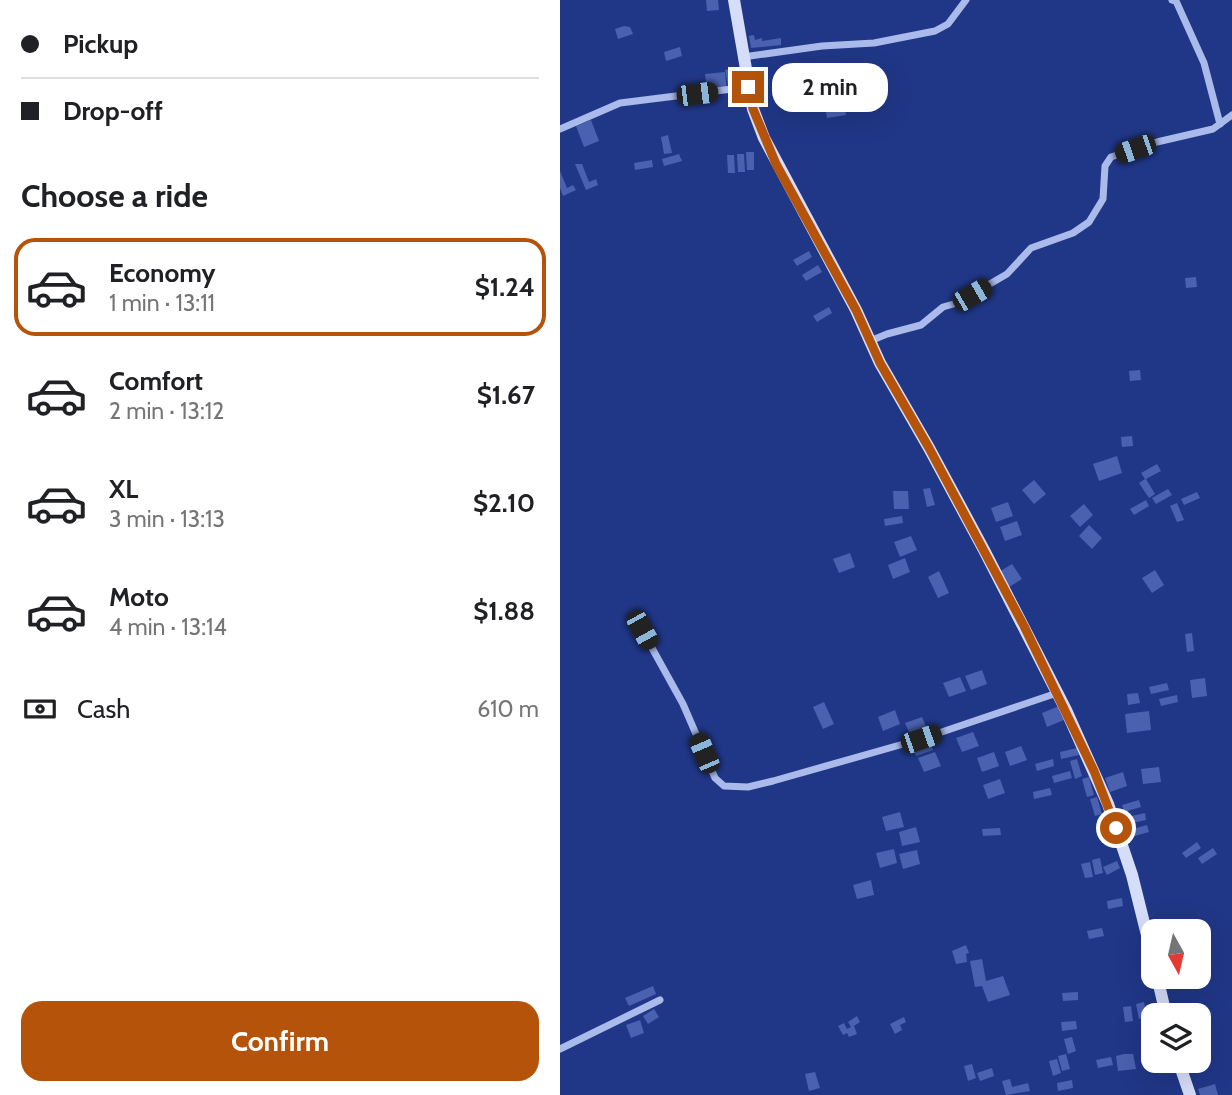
<!DOCTYPE html>
<meta charset="utf-8">
<style>
:root{--surface:#fff;--page:#f6f6f6;--text:#202124;--muted:#757577;--line:#e0e0e0;--accent:#b45309}
body{margin:0;font-family:Cabin,sans-serif;background:var(--page);color:var(--text);height:100vh;display:flex;flex-direction:column;font-size:26px;white-space:nowrap}
*{box-sizing:border-box;margin:0}
p{font-size:23px;color:var(--muted)}
.icon{flex:none;width:38px;height:38px;fill:none;stroke:currentColor;stroke-width:2;stroke-linecap:round;stroke-linejoin:round}
.map{position:relative;flex:1;overflow:hidden}
.panel{display:flex;flex-direction:column;background:var(--surface);width:560px}
.panel>*{flex:none}
.top-card{display:grid;align-content:center;height:154px;padding:0 21px;background:var(--surface)}
.needle{width:46px;rotate:172deg}
.controls{position:absolute;left:581px;top:919px;display:grid;gap:14px}
.controls a{display:grid;place-items:center;width:70px;height:70px;border-radius:14px;background:var(--surface);box-shadow:0 7px 28px #0002;font-size:35px}
.end{position:absolute;width:32px;height:32px;margin:-16px;border:9px solid #b45309;background:#fff;box-shadow:0 0 0 4px #fff}
.from{border-radius:50%}
.bubble{position:absolute;height:49px;border-radius:21px;background:var(--surface);box-shadow:0 7px 28px #0002;font-size:23px;font-weight:800;line-height:49px;text-align:center}
.car{position:absolute;width:21px;height:42px;margin:-21px -10px;border-radius:9px;box-shadow:0 0 5px 2px #0007;background:linear-gradient(#222 24%,#8ab4d8 0 40%,#222 0 76%,#8ab4d8 0 86%,#222 0)}
.top-card b{display:flex;align-items:center;gap:24px;height:66px;font-size:26px}
.top-card b+b{border-top:2px solid var(--line)}
.top-card i{width:18px;height:18px;background:var(--text)}
ul{padding:0;list-style:none}
li{display:flex;align-items:center;gap:21px;height:98px;margin:0 14px 10px;padding:0 7px;border:4px solid transparent;border-radius:21px}
li div{flex:1}
li b{display:block;font-size:26px}
li em{font-style:normal;font-weight:800}
li.selected{border-color:var(--accent)}
li>.icon{width:63px;height:63px;stroke-width:1.5}
h2{padding:0 21px;font-size:32px;line-height:84px}
.pay{display:flex;align-items:center;gap:18px;height:77px;padding:0 21px;font-size:26px}
.pay p{margin-inline-start:auto}
.button{display:flex;gap:14px;margin-top:auto;padding:14px 21px}
.button a{flex:1;height:80px;border-radius:21px;background:var(--accent);color:#fff;font-size:28px;font-weight:800;line-height:80px;text-align:center}
main{display:flex;flex:1;min-height:0}
.map>svg:first-child{display:block}
.building{fill:#4961af}
.lines{fill:none;stroke-linecap:round;stroke-linejoin:round}
.street{stroke:#aabaea;stroke-width:7}
.secondary{stroke:#d6ddf8;stroke-width:12}
.route{stroke:#b45309;stroke-width:9}
</style>
<main>
<section class="panel">
<div class="top-card">
<b><i class="from"></i>Pickup</b>
<b><i></i>Drop-off</b>
</div>
<h2>Choose a ride</h2>
<ul>
<li class="selected"><svg class="icon" aria-label="car" viewBox="0 0 24 24"><path d="M5 17H2v-5l4-1 3-4h7l3 4 3 1v5h-3M9 17h6M6 11h13"/><circle cx="7" cy="17" r="2"/><circle cx="17" cy="17" r="2"/></svg><div><b>Economy</b><p>1 min · 13:11</p></div><em>$1.24</em></li>
<li><svg class="icon" aria-label="car" viewBox="0 0 24 24"><path d="M5 17H2v-5l4-1 3-4h7l3 4 3 1v5h-3M9 17h6M6 11h13"/><circle cx="7" cy="17" r="2"/><circle cx="17" cy="17" r="2"/></svg><div><b>Comfort</b><p>2 min · 13:12</p></div><em>$1.67</em></li>
<li><svg class="icon" aria-label="car" viewBox="0 0 24 24"><path d="M5 17H2v-5l4-1 3-4h7l3 4 3 1v5h-3M9 17h6M6 11h13"/><circle cx="7" cy="17" r="2"/><circle cx="17" cy="17" r="2"/></svg><div><b>XL</b><p>3 min · 13:13</p></div><em>$2.10</em></li>
<li><svg class="icon" aria-label="car" viewBox="0 0 24 24"><path d="M5 17H2v-5l4-1 3-4h7l3 4 3 1v5h-3M9 17h6M6 11h13"/><circle cx="7" cy="17" r="2"/><circle cx="17" cy="17" r="2"/></svg><div><b>Moto</b><p>4 min · 13:14</p></div><em>$1.88</em></li>
</ul>
<div class="pay"><svg class="icon" aria-label="cash" viewBox="0 0 24 24"><path d="M3 7h18v10H3z"/><circle cx="12" cy="12" r="2"/></svg>Cash<p>610 m</p></div>
<div class="button"><a>Confirm</a></div>
</section>
<div class="map">
<svg width="672" height="1095" viewBox="0 0 672 1095">
<rect width="100%" height="100%" fill="#203787"/>
<g class="building">
<polygon points="146,0 158,0 159,10 147,11"/>
<polygon points="64,26 70,27 73,34 58,39 55,29"/>
<polygon points="194,35 195,40 202,38 202,41 221,38 221,45 191,48 189,36"/>
<polygon points="120,47 122,56 106,61 104,52"/>
<polygon points="175,68 177,85 168,86 165,70"/>
<polygon points="165,72 167,92 147,94 145,74"/>
<polygon points="268,73 273,93 255,96 251,77"/>
<polygon points="284,103 286,115 267,118 265,106"/>
<polygon points="31,120 39,141 24,147 16,126"/>
<polygon points="108,135 112,153 104,154 101,137"/>
<polygon points="186,152 194,152 194,170 187,170"/>
<polygon points="119,154 122,161 104,166 102,159"/>
<polygon points="177,154 184,154 185,172 178,172"/>
<polygon points="167,155 174,155 175,173 168,173"/>
<polygon points="92,160 93,167 75,170 74,163"/>
<polygon points="15,164 22,164 29,182 36,179 38,185 26,190"/>
<polygon points="0,171 7,188 13,185 16,190 3,196 0,188"/>
<polygon points="249,251 252,257 237,266 233,260"/>
<polygon points="258,265 262,272 246,281 242,275"/>
<polygon points="636,277 637,287 626,288 625,278"/>
<polygon points="269,307 272,313 257,322 253,316"/>
<polygon points="580,370 581,380 570,381 569,371"/>
<polygon points="572,436 573,446 562,447 561,437"/>
<polygon points="557,456 562,473 539,481 533,464"/>
<polygon points="597,464 601,471 586,479 595,494 589,498 579,483 585,479 581,473"/>
<polygon points="474,480 486,494 474,504 462,490"/>
<polygon points="370,488 375,505 367,507 363,489"/>
<polygon points="608,489 612,495 596,504 592,498"/>
<polygon points="333,491 348,491 349,509 334,509"/>
<polygon points="637,492 640,498 624,505 621,499"/>
<polygon points="586,500 589,506 574,515 570,509"/>
<polygon points="448,502 453,516 436,522 431,508"/>
<polygon points="617,503 624,520 617,522 610,506"/>
<polygon points="524,504 533,515 520,527 510,516"/>
<polygon points="342,516 343,523 325,526 324,519"/>
<polygon points="457,521 462,535 445,541 440,527"/>
<polygon points="529,525 542,538 532,549 519,536"/>
<polygon points="351,536 357,550 340,557 334,542"/>
<polygon points="290,553 295,567 279,573 273,559"/>
<polygon points="345,558 350,572 333,579 328,565"/>
<polygon points="452,564 462,579 449,587 439,572"/>
<polygon points="595,570 604,585 592,593 582,578"/>
<polygon points="379,571 389,593 378,598 368,577"/>
<polygon points="632,633 634,651 627,652 625,634"/>
<polygon points="422,670 427,684 411,690 405,676"/>
<polygon points="400,677 406,691 389,697 383,683"/>
<polygon points="645,678 647,696 632,698 630,680"/>
<polygon points="607,683 609,690 591,694 589,687"/>
<polygon points="578,693 580,703 568,705 567,694"/>
<polygon points="617,695 618,702 601,706 599,699"/>
<polygon points="264,702 274,724 263,729 253,707"/>
<polygon points="499,706 504,720 487,727 482,713"/>
<polygon points="335,710 340,724 323,731 318,717"/>
<polygon points="589,711 591,730 567,733 565,714"/>
<polygon points="362,717 368,731 351,737 345,723"/>
<polygon points="413,732 419,746 402,752 396,738"/>
<polygon points="368,736 373,750 356,756 351,742"/>
<polygon points="461,746 467,760 450,766 445,752"/>
<polygon points="517,748 519,755 501,759 500,752"/>
<polygon points="375,752 381,766 364,772 358,758"/>
<polygon points="434,752 439,766 422,772 417,758"/>
<polygon points="493,759 494,766 477,771 475,764"/>
<polygon points="517,759 522,776 515,779 510,761"/>
<polygon points="599,767 601,782 583,784 581,769"/>
<polygon points="510,771 512,778 494,783 492,776"/>
<polygon points="563,772 567,786 550,792 545,778"/>
<polygon points="529,777 534,795 527,797 522,779"/>
<polygon points="440,779 445,793 428,799 423,785"/>
<polygon points="490,788 492,795 474,799 473,792"/>
<polygon points="537,797 542,814 535,816 530,799"/>
<polygon points="579,800 581,807 564,812 562,805"/>
<polygon points="340,812 344,827 326,831 322,817"/>
<polygon points="585,813 586,820 568,824 567,817"/>
<polygon points="545,821 550,838 543,840 537,823"/>
<polygon points="587,825 589,832 571,837 569,830"/>
<polygon points="356,827 360,842 342,846 339,832"/>
<polygon points="440,828 441,835 423,836 422,829"/>
<polygon points="637,842 641,848 626,858 622,853"/>
<polygon points="653,848 657,854 642,864 638,858"/>
<polygon points="334,849 337,863 320,868 316,853"/>
<polygon points="357,850 360,864 343,869 339,854"/>
<polygon points="540,858 543,873 535,875 532,860"/>
<polygon points="557,861 560,868 547,875 543,867"/>
<polygon points="530,862 533,877 525,878 521,864"/>
<polygon points="311,880 314,895 297,899 293,885"/>
<polygon points="562,898 563,906 548,909 547,901"/>
<polygon points="542,928 544,936 529,939 527,931"/>
<polygon points="406,945 409,953 406,954 407,962 396,964 392,951"/>
<polygon points="422,959 426,981 443,976 450,995 428,1002 422,986 415,987 410,961"/>
<polygon points="93,986 96,994 69,1006 65,998"/>
<polygon points="518,992 518,1000 503,1001 502,993"/>
<polygon points="584,1002 587,1017 579,1019 576,1004"/>
<polygon points="571,1006 573,1021 565,1022 563,1007"/>
<polygon points="94,1009 99,1017 88,1024 83,1016"/>
<polygon points="297,1016 300,1022 294,1026 297,1034 289,1037 287,1033 283,1035 278,1026 284,1023 287,1029 291,1027 288,1022"/>
<polygon points="344,1017 346,1022 340,1025 342,1030 335,1034 330,1024"/>
<polygon points="80,1020 84,1033 71,1038 66,1025"/>
<polygon points="516,1021 517,1029 502,1031 501,1022"/>
<polygon points="512,1037 516,1051 508,1054 504,1039"/>
<polygon points="506,1054 510,1069 502,1071 498,1056"/>
<polygon points="564,1054 573,1054 576,1069 558,1071 556,1056"/>
<polygon points="551,1057 553,1065 538,1068 536,1060"/>
<polygon points="497,1059 501,1073 493,1076 489,1061"/>
<polygon points="412,1064 416,1078 408,1081 404,1066"/>
<polygon points="432,1068 434,1076 420,1081 417,1073"/>
<polygon points="255,1072 260,1088 249,1091 245,1074"/>
<polygon points="450,1079 452,1087 468,1083 470,1091 446,1095 442,1081"/>
<polygon points="512,1080 513,1088 498,1091 497,1083"/>
<polygon points="655,1084 658,1095 640,1095 638,1089"/>
</g>
<g class="lines">
<g class="street">
<polyline points="612,0 616,1 644,63 660,124"/>
<polyline points="183,57 262,46 314,43 375,31 388,24 406,0"/>
<polyline points="0,129 60,103 188,87"/>
<polyline points="310,341 327,334 361,325 383,307 397,303 447,274 471,248 513,233 529,222 543,199 545,166 551,157 597,142 653,129 672,115"/>
<polyline points="82,630 123,704 155,778 164,786 188,787 213,781 361,739 497,693"/>
<polyline points="0,1049 100,1000"/>
</g>
<g class="secondary">
<polyline points="174,0 193,109 204,138 296,310 320,363 369,448 424,550 506,710 548,804 572,875 593,959"/>
<polyline points="597,976 606,1015"/>
<polyline points="618,1060 630,1095"/>
</g>
</g>
<g class="lines">
<polyline class="route" points="188,87 193,109 216,164 296,310 320,363 369,448 464,626 534,771 556,828"/>
</g>
</svg>
<div class="controls">
<a><svg class="needle" viewBox="-14 -14 28 28"><path d="M0-13l5 13h-10z" fill="#e53935"/><path d="M0 13l5-13h-10z" fill="#757577"/></svg></a>
<a><svg class="icon" aria-label="layers" viewBox="0 0 24 24"><path d="M12 4l9 5-9 5-9-5zM3 14l9 5 9-5"/></svg></a>
</div>
<i class="end from" style="left:556px;top:828px"></i>
<i class="end" style="left:188px;top:87px"></i>
<div class="bubble" style="left:212px;top:63px;width:116px">2 min</div>
<i class="car" style="left:137px;top:94px;rotate:83deg"></i>
<i class="car" style="left:575px;top:149px;rotate:251deg"></i>
<i class="car" style="left:412px;top:295px;rotate:60deg"></i>
<i class="car" style="left:82px;top:630px;rotate:151deg"></i>
<i class="car" style="left:361px;top:739px;rotate:71deg"></i>
<i class="car" style="left:144px;top:753px;rotate:337deg"></i>
</div>
</main>
